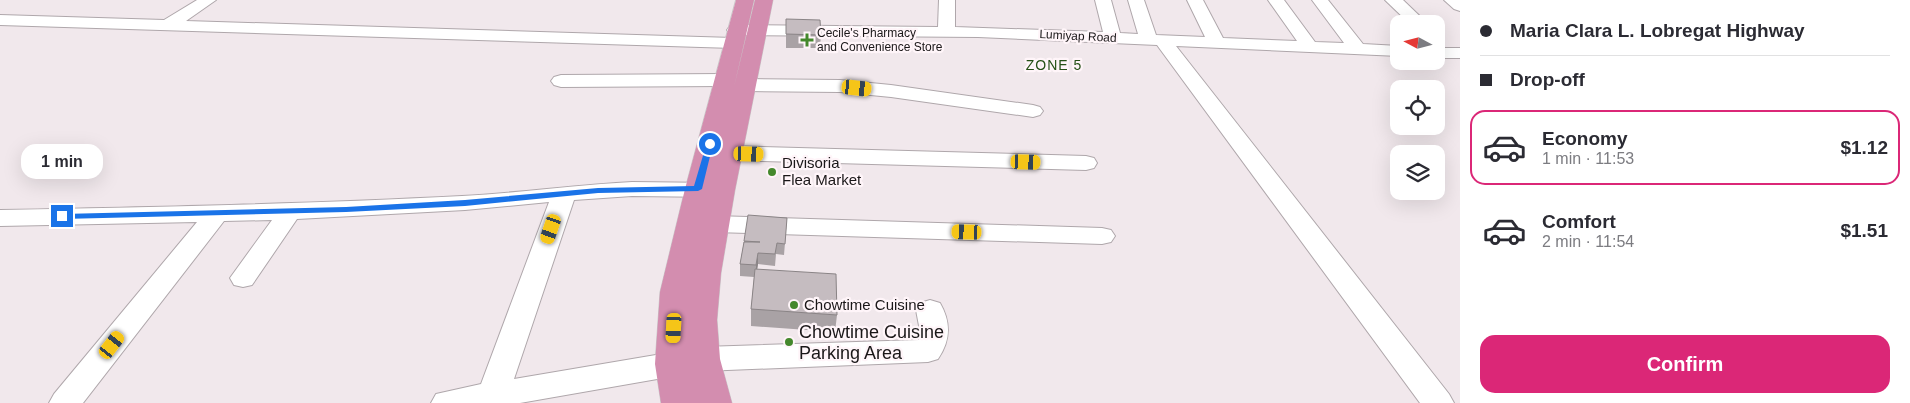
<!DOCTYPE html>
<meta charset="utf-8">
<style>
:root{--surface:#fff;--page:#f2f2f3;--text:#2b2b33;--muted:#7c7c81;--line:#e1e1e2;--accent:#db2777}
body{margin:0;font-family:Arial,sans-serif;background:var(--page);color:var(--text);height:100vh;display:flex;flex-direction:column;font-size:19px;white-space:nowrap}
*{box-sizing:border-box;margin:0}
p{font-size:16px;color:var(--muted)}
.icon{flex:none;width:28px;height:28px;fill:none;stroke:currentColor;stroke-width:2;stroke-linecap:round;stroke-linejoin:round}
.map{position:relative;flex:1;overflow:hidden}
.panel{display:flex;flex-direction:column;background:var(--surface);width:450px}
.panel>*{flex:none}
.banner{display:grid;align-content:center;height:110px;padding:0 20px;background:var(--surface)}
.needle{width:32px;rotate:277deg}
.buttons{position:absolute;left:1390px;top:15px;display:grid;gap:10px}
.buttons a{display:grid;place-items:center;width:55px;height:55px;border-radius:10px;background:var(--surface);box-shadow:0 5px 20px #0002;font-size:25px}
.end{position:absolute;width:22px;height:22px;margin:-11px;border:6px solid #1a73e8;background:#fff;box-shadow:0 0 0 2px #fff}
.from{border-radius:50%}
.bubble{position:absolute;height:35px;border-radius:15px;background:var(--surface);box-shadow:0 5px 20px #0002;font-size:16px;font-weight:700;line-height:35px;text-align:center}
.car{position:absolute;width:15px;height:30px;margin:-15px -8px;border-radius:6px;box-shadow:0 0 4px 1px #0007;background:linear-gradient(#f5c518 24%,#345 0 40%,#f5c518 0 76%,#345 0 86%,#f5c518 0)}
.banner b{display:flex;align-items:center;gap:18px;height:48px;font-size:19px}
.banner b+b{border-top:1px solid var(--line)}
.banner i{width:12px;height:12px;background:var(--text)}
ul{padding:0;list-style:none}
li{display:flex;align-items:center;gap:15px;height:75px;margin:0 10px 8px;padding:0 10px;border:2px solid transparent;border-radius:15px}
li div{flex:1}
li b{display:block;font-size:19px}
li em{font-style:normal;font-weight:700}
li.selected{border-color:var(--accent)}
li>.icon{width:45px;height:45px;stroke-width:1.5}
.button{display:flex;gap:10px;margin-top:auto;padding:10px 20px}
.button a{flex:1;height:58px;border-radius:15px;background:var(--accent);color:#fff;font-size:20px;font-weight:700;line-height:58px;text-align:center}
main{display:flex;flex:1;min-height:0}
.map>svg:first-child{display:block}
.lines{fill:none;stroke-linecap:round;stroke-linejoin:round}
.minor-casing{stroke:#afa7ab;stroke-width:2}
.highway-casing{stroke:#c8c7c8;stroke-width:1}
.minor{fill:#fff;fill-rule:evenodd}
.highway{fill:#d38daf;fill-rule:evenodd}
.wall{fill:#a9a2a5}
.shaded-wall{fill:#8a8486}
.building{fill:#c5bcc0;stroke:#8a8486}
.route{fill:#1a73e8}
.poi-dot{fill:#44882c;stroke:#fff5f9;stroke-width:2}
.labels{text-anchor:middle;stroke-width:4.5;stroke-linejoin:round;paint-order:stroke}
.far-poi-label{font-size:12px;fill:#1a1718;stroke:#fff5f9;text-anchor:start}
.far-street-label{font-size:12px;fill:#1a1718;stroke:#fff5f9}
.far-neighbourhood-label{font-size:14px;letter-spacing:1px;fill:#255016;stroke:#fff5f9}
.poi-label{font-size:15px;fill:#1a1718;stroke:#fff5f9;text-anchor:start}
.near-poi-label{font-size:18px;fill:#1a1718;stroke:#fff5f9;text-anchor:start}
</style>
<main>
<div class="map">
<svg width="1460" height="403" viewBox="0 0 1460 403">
<rect width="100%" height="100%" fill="#f1e8ec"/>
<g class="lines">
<g class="minor-casing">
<g id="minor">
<polygon points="197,0 216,0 186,21 733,38 739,39 742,43 739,47 733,48 0,25 0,15 164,20"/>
<polygon points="939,0 955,0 955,27 1103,32 1095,0 1111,0 1120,33 1138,34 1128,0 1144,0 1156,35 1205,37 1187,0 1203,0 1223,38 1297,41 1268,0 1284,0 1315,42 1344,43 1312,0 1328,0 1363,44 1399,46 1399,56 1176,46 1449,394 1454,403 1420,403 1157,45 978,37 736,35 730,34 727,30 730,26 736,25 938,27"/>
<polygon points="1385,0 1403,0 1428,24 1410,24"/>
<polygon points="1444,0 1460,0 1460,11 1454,9"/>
<rect x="1436" y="48" width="24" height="10"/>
<polygon points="724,74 731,76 734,80 731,84 724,86 561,87 554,85 551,81 554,77 561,75"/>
<polygon points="746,79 840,80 891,85 1033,105 1040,107 1043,111 1040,115 1033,117 891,97 840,92 746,91 739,89 736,85 739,81"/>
<polygon points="730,146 1086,156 1094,158 1097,163 1094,168 1086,170 730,160 722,158 719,153 722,148"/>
<path d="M632,182L717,183L725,185L729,190L725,195L717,197L632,196L574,200L514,379L703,347L919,340L920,331L916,310L920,303L930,300L940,303C951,322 951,340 938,359L928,362L703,371L520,403H431L436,394L481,384L549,202L465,210L297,219L252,285L243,287L234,285L230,278L272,220L224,221L83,403H49L54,394L197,222L0,226V210C154,207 308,204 462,196C519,193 575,185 632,182Z"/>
<polygon points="715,216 1102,228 1111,230 1115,236 1111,242 1102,244 715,232 706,230 703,224 706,218"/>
</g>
</g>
<g class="highway-casing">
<polygon id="highway" points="736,0 754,0 734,87 755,0 773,0 735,190 721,273 717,320 720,359 732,403 661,403 655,364 660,292 685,189"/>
</g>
<use href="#minor" class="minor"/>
<use href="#highway" class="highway"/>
</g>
<g class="wall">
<polygon points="786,19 821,35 820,48 786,48"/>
<polygon points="787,218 784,255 776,254 775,266 758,264 757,269 837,315 835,332 751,326 751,309 754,277 740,276 740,264 744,241"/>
</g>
<polygon class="shaded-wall" points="758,253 758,264 756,277 756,265"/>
<g class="building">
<polygon points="786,19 820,20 821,35 786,34"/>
<polygon points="748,215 787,218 785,244 777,243 775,254 758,253 756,265 740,264 744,242 760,242 744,241"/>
<polygon points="755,269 836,274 837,315 751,309"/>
</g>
<polygon class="route" points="707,142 713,144 702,189 698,191 598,193 465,206 346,212 62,219 58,216 62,214 346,207 465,200 598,188 694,186"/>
<g class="poi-dot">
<path d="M804.5 32.5h5v5h5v5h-5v5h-5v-5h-5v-5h5z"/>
<circle cx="772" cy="172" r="5"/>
<circle cx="794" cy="305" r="5"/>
<circle cx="789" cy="342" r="5"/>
</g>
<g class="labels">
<g class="far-poi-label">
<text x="817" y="37">Cecile's Pharmacy<tspan x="817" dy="14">and Convenience Store</tspan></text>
</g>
<g class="far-street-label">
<text transform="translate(1078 36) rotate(3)" y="4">Lumiyap Road</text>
</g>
<g class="far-neighbourhood-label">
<text x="1054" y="70">ZONE 5</text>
</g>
<g class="poi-label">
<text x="782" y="168">Divisoria<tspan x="782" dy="17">Flea Market</tspan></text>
<text x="804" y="310">Chowtime Cuisine</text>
</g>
<g class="near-poi-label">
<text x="799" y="338">Chowtime Cuisine<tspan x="799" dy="21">Parking Area</tspan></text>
</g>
</g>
</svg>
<div class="buttons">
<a><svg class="needle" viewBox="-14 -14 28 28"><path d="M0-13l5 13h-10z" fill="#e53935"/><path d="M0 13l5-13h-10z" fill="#7c7c81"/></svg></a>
<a><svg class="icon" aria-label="locate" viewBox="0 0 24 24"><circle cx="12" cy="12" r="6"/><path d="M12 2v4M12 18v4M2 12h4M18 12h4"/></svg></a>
<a><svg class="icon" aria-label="layers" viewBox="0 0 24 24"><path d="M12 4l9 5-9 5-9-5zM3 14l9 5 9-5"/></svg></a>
</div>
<i class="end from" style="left:710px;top:144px"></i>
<i class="end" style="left:62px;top:216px"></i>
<div class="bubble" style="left:21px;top:144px;width:82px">1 min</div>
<i class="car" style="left:857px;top:88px;rotate:96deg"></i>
<i class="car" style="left:749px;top:154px;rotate:92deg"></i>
<i class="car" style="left:1026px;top:162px;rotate:92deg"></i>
<i class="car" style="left:551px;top:229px;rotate:199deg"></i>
<i class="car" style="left:967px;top:232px;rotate:272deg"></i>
<i class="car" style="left:674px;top:328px;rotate:183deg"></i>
<i class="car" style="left:112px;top:345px;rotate:38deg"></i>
</div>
<section class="panel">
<div class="banner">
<b><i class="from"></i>Maria Clara L. Lobregat Highway</b>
<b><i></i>Drop-off</b>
</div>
<ul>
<li class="selected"><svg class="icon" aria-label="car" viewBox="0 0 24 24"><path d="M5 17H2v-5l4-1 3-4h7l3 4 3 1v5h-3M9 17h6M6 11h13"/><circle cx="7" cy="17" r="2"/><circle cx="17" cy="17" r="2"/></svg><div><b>Economy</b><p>1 min · 11:53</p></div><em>$1.12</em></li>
<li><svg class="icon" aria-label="car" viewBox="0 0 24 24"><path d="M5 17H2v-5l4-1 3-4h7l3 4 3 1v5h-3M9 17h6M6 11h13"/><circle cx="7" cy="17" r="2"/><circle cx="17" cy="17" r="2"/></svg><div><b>Comfort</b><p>2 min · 11:54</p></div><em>$1.51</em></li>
</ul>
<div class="button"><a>Confirm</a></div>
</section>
</main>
